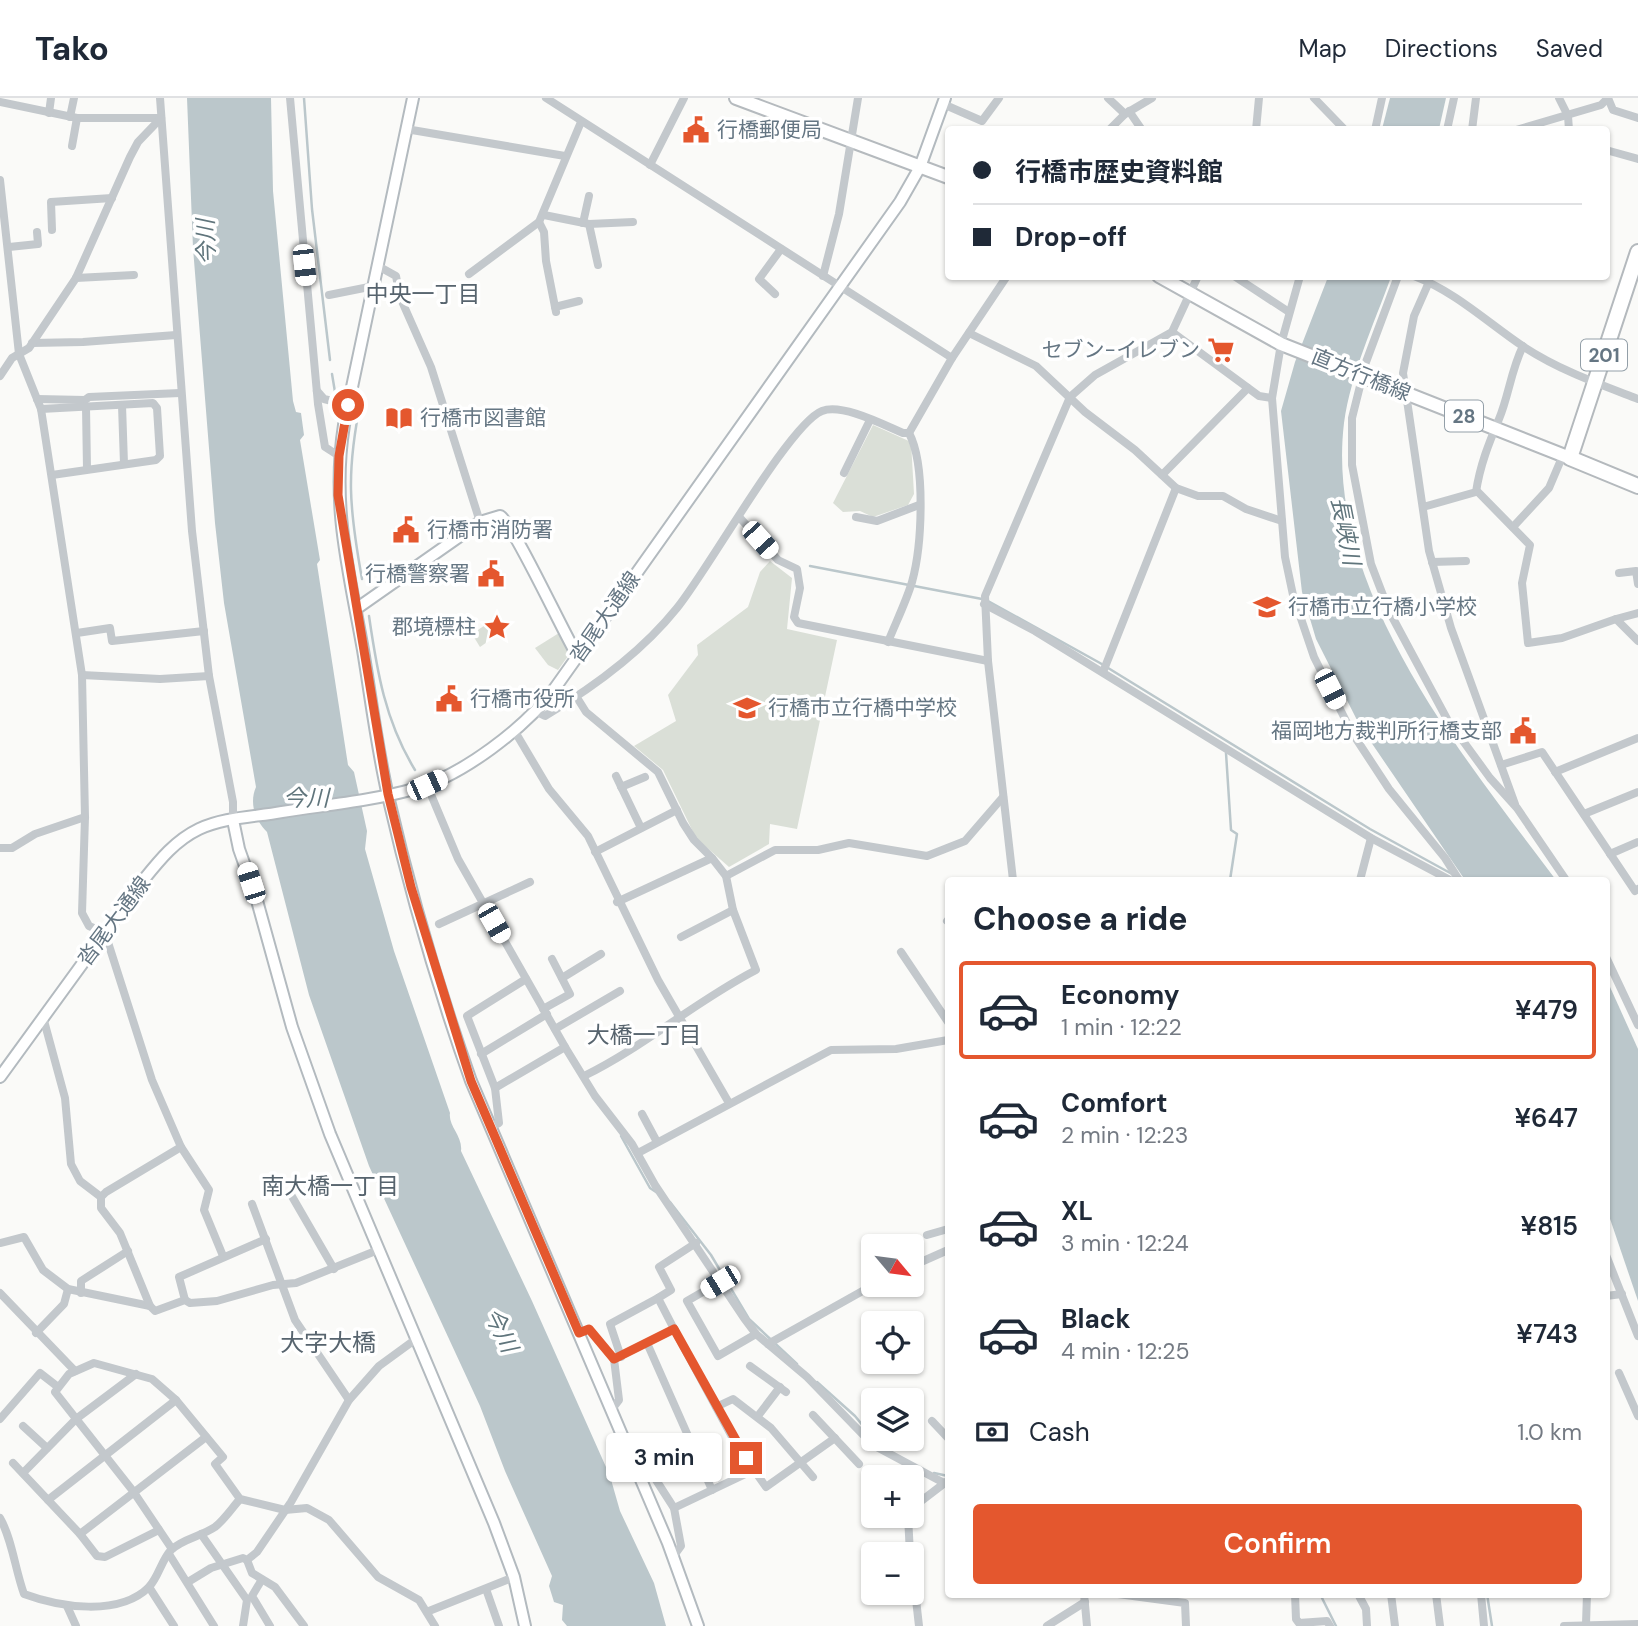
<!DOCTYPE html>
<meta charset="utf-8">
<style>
:root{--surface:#fff;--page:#f2f2f3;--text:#1f2937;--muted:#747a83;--line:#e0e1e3;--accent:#e4572e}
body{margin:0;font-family:"DM Sans","Noto Sans JP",sans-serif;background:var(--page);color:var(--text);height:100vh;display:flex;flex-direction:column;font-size:26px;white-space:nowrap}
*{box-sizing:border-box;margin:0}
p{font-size:23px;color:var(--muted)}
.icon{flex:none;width:38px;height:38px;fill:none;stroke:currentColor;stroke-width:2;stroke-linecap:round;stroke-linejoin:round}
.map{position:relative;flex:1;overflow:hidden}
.side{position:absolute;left:945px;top:779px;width:665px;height:721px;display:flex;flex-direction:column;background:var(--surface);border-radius:7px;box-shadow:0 2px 5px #0004}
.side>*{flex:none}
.banner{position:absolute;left:945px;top:28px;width:665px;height:154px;border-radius:7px;box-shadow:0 2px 5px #0004;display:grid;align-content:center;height:154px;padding:0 28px;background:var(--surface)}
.needle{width:46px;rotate:119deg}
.controls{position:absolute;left:861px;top:1136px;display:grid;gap:14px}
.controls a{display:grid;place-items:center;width:63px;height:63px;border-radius:7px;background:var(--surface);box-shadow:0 2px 5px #0004;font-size:35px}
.end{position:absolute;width:32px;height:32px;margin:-16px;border:9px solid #e4572e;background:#fff;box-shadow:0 0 0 4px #fff}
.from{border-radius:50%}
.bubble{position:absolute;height:49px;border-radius:7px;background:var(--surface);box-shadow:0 2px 5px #0004;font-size:23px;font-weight:600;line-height:49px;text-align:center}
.car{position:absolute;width:21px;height:42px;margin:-21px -10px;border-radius:9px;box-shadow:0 0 5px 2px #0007;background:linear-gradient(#fff 24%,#345 0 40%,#fff 0 76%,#345 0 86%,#fff 0)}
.banner b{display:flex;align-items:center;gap:24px;height:66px;font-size:26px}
.banner b+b{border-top:2px solid var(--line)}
.banner i{width:18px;height:18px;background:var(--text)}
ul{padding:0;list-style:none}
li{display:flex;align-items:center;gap:21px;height:98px;margin:0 14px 10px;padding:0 14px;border:4px solid transparent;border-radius:7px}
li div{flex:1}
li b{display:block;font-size:26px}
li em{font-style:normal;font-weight:600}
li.active{border-color:var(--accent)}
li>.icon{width:63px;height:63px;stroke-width:1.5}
h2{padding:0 28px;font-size:32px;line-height:84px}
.pay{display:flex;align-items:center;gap:18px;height:77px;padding:0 28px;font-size:26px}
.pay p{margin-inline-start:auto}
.action{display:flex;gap:14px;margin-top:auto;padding:14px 28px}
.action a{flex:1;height:80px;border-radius:7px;background:var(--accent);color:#fff;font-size:28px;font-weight:600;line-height:80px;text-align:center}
header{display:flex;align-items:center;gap:42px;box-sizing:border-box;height:98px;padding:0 35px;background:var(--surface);border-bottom:2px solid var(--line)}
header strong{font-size:33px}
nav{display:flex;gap:38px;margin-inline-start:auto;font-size:24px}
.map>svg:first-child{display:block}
.green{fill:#dadfd7}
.water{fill:#bbc7cb}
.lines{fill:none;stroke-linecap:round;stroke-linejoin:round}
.stream{stroke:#bbc7cb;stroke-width:2.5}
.secondary-casing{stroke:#b3babf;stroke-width:14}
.primary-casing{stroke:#b5babe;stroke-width:16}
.highway-casing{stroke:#b4b9bd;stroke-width:18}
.street{stroke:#c3c8cc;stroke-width:8}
.secondary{stroke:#fff;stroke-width:10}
.primary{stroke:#fff;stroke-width:12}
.highway{stroke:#fff;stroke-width:14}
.route{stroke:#e4572e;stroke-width:9}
.labels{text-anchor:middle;stroke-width:7;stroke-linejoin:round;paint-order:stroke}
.shield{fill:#fff;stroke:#939fa8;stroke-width:2}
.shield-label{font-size:19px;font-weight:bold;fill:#657683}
.poi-label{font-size:21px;fill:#657683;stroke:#fff;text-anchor:start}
.street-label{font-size:21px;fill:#657683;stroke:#fff}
.water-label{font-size:23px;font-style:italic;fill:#60757c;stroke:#fff}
.neighbourhood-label{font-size:23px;fill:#57646e;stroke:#fff}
.quarter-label{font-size:24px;fill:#57646e;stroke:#fff}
</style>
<header>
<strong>Tako</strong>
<nav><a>Map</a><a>Directions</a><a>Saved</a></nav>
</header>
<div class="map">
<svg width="1638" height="1528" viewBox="0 0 1638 1528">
<rect width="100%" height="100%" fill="#fafaf8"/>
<g class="green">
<polygon points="873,327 911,344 914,396 908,407 873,419 860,413 843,414 833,405"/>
<polygon points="770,463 792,480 787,531 837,542 797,731 770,726 769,746 729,769 696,740 663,672 634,648 676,623 668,597 698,557 697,547 748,509 760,474"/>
<polygon points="497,519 506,531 480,549 472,536"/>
<polygon points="559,535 571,554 558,572 548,567 535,550"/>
</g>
<g class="water">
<path d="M187,0H271L273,93L293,303L296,314L301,315L304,337L300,342L320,462L317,466L348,667L354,674L367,733L365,751L394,853L450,1015C448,1028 463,1038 461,1053L532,1203L610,1378L620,1413L654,1485L666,1528H567L562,1522L563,1507L554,1504L549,1488L552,1478L505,1373L480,1308L369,1068L309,897L267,734C255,722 249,705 256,689L224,505L215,425L193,150Z"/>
<polygon points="1390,0 1446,0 1439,31 1382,31"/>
<path d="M1328,179H1391C1374,226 1351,275 1344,325C1324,491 1463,658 1556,782H1465L1360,628L1316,541L1302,494L1281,313L1295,264Z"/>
<polygon points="1606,880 1638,951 1638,1203 1607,1112"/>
</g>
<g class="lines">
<g class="stream">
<polyline points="304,0 312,111 330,262"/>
<polyline points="332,276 336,300"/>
<path d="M361,302C346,374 349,409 362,481"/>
<polyline points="810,468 982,501"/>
<polyline points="988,503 1100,565 1370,731 1452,776"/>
<path d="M369,518C377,573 385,623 415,672"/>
<polyline points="1226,655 1231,732 1237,736 1230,782"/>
<polyline points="621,1038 650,1090 656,1094"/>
<polyline points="670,1104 711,1157 749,1221 797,1266"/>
<polyline points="817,1284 855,1318 873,1340"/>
<polyline points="934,1375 948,1378"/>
<polyline points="1320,1496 1336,1528"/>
<polyline points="1487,1496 1492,1528"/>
</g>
<g class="secondary-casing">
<g id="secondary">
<path d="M413,0L344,327C331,408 349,473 363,552C371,601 377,650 388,698C410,794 438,890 471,983L668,1445L698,1528"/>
<path d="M356,511L480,424L500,418C513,425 563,534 577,557"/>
<polyline points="233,722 239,751 256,799 292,929 330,1036 494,1425 514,1479 525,1528"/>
<path d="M0,979L141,785C158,764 174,743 199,731C224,719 255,719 282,714C326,707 371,703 414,691C462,678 525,630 555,590L900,104L920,69L945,0"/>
</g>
</g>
<g class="primary-casing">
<g id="primary">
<polyline points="736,0 948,79"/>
<polyline points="1159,178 1281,246 1570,360"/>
</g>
</g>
<g class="highway-casing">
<polyline id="highway" points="1638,154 1570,360 1638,388"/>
</g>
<g class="street">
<polyline points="160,0 192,433 209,578 233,704 233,722"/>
<polyline points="290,0 318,306 325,349 339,358"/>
<polyline points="546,0 952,260"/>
<polyline points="1108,0 1125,16"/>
<polyline points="1314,0 1345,32"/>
<polyline points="1559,0 1568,18 1569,32"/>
<polyline points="1608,0 1613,12 1638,20"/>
<polyline points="0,4 77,20 161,20"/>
<polyline points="943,6 982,23 999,0"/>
<polyline points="1129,13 1142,32"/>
<polyline points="49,15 51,0"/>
<polyline points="70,19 74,0"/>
<polyline points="406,31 565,58"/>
<polyline points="1109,32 1125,16 1152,0"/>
<polyline points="1256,32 1259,0"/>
<polyline points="1375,32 1382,0"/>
<polyline points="1447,32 1454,0"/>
<polyline points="1472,32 1476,0"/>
<polyline points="1516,32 1601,7 1608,0"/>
<polyline points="72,48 77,20"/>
<polyline points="1606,52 1638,61"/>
<polyline points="650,67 684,0"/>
<polyline points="0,82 19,256 41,311 82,577 85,719 82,815 89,828 105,835 152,982 181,1049"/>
<polyline points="544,117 589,126 598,167"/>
<polyline points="539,124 544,134 546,163 556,214"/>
<polyline points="583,125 589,98"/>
<polyline points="589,126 633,124"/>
<polyline points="52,132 51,104 112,100"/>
<polyline points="9,149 38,146 37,134"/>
<polyline points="378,168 396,178 400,199 431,269 480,424"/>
<polyline points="469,176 539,124 581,24"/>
<polyline points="823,178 839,116 858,0"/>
<polyline points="1234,178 1289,214"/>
<polyline points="1300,178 1281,246 1272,300 1285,459 1293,497 1314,559 1351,633 1389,691 1445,760 1459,782"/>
<polyline points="1398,178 1366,264 1352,320 1352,367 1371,466 1389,513 1447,621 1490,680 1517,710 1566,782"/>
<path d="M1414,178C1456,194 1488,225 1524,249C1559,272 1599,286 1638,301"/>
<polyline points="76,180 134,177"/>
<polyline points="1429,184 1414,218 1403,275 1429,453 1451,530 1515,706"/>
<polyline points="775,196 759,181 781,151"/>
<polyline points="329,197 374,188"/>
<polyline points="555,209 579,203"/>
<polyline points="1172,234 1259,298 1272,300"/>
<polyline points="969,235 1036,268 1085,314 1135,352 1176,390 1198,398 1223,398 1246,411 1282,423"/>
<polyline points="32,245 83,244 176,237"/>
<polyline points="0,278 12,260 29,250 76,180 130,59 138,44 161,20"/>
<polyline points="317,293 324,301 348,307"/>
<polyline points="37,301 85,302 89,299 180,295"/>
<polyline points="122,307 124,366"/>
<polyline points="86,309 87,371"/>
<polyline points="41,311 153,305 157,310 160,358 156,362 52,377"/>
<polyline points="909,335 952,260 1007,178"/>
<polyline points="844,375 870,322"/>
<polyline points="1162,377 1248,290"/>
<polyline points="1477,393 1530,447 1522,485 1528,545 1562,540 1616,521 1638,543"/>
<path d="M1423,409L1476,394C1480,367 1489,345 1499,321C1509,297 1511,272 1523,248"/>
<polyline points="856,419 877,423 919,407"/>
<polyline points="740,420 778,462 797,471 800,490 794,519 798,525 988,563"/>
<polyline points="1513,429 1549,390 1563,357"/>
<polyline points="1432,464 1466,463"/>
<polyline points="1619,475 1636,473 1638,486"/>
<polyline points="984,506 1035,533 1371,740 1450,782"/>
<polyline points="1616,521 1638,515"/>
<polyline points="77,535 110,530 112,543 204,533"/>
<path d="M888,544C896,524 906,504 912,484C922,448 926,367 909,335"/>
<polyline points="1103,574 1176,390"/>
<polyline points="82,577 160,581 209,578"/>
<polyline points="576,598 586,614 658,674 683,725 694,742 712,760"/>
<path d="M535,613L545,618C594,589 641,555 677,510C707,474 789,326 822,313C842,305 884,327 903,335H909"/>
<polyline points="514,632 549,691 588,738 658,882 729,1005"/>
<polyline points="1501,667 1542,654 1635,793 1638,791"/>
<polyline points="1555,674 1638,640"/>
<polyline points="616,678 641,730"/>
<polyline points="427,687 458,761 565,949 595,998 632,1046 655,1087 744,1220 756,1236 807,1279 873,1347 944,1385"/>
<polyline points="621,689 645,679"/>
<polyline points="1584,716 1638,694"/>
<polyline points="0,750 12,750 35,736 85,719"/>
<polyline points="595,754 677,712"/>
<polyline points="1610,756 1638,744"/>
<polyline points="726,778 775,752 818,752 849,745 927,758 965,743 1003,699"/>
<polyline points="1013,782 988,563 985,498 1070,299 1095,277 1172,234 1198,178"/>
<polyline points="1360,782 1371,740"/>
<polyline points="947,823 948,822"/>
<polyline points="439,826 530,784"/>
<polyline points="681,839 733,812"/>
<polyline points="901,854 948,924"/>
<polyline points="1606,859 1638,927"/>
<polyline points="562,880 601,856"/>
<polyline points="543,911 570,896 552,861"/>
<polyline points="43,919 65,1000 71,1066 80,1083 101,1099"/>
<polyline points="555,931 620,893"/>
<polyline points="481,956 547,916"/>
<path d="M584,978C645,948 696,903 756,872L733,812L726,778L712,760L617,804"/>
<polyline points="495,990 565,949"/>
<polyline points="642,1016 657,1044"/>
<polyline points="490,1029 499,1025 495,990 467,918 526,881"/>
<polyline points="638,1055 831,952 896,951 948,942"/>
<polyline points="290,1095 334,1171"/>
<polyline points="252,1106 295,1222 349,1302"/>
<polyline points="927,1137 948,1131"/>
<polyline points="0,1145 24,1139 43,1172 68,1191 150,1208 155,1213 185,1202 190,1205 217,1203 273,1187 296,1185 378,1152"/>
<polyline points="1606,1157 1638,1238"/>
<polyline points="912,1168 948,1152"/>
<polyline points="720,1184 687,1203 718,1258 756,1236"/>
<polyline points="0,1195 75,1273"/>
<polyline points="81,1195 81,1183 128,1153"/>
<polyline points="1606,1198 1622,1196"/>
<polyline points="658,1200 671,1192 659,1169 696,1145"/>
<polyline points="185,1202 179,1179 266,1141"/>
<polyline points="150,1208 120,1135 101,1110 101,1099 106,1094 181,1049 209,1092 204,1112 223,1158"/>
<polyline points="36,1235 64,1206 68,1191"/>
<polyline points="579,1235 589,1231 614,1261 674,1231 737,1348 766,1389 835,1340"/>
<polyline points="647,1245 712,1392"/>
<polyline points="768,1246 875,1186"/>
<polyline points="621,1259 610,1226 658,1200 674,1231"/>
<polyline points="750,1268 786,1294"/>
<polyline points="1619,1275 1638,1318"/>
<polyline points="716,1309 733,1301 771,1330 813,1379"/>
<polyline points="612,1311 619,1302 614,1261"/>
<polyline points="813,1317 859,1366"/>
<polyline points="758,1318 780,1289"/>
<polyline points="0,1321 40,1275 58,1289"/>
<polyline points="932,1323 948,1340"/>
<polyline points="23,1328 47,1350"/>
<polyline points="13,1365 80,1436 206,1339"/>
<polyline points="636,1370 647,1368 674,1410 681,1448 673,1459"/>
<polyline points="23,1375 76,1321 136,1276"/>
<polyline points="48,1402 176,1302"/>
<polyline points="674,1410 754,1372"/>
<polyline points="912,1410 946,1384"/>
<polyline points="908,1418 910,1456"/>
<path d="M0,1420C12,1441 15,1471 24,1496C59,1509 119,1519 149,1489C159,1478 161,1463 171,1452C182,1441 202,1438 215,1429C224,1422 232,1410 240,1401"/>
<polyline points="80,1436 97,1458 105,1459 159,1432"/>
<polyline points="201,1436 247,1502 243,1528"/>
<polyline points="172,1451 133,1393 55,1294 69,1276 94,1265 152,1281 176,1302 223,1359 215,1366 240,1401 285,1412 307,1410 329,1422 378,1479 419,1502 435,1528"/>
<polyline points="169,1456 214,1528"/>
<polyline points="247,1462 252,1475 275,1489 304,1528"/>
<polyline points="912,1466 919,1528"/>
<polyline points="261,1483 252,1498 270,1528"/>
<polyline points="188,1484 211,1470 243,1460 247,1462 257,1454 291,1404 349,1302 379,1268 416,1241"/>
<polyline points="149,1489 174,1528"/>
<polyline points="486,1491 499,1528"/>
<polyline points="1084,1496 1087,1528"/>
<polyline points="1118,1496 1185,1505 1186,1528"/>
<polyline points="1295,1496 1296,1521 1299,1525 1327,1523 1330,1528"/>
<polyline points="1358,1496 1366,1511 1367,1528"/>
<polyline points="1391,1496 1395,1528"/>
<polyline points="1436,1496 1440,1528"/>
<polyline points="1481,1496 1484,1528"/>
<polyline points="67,1508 76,1528"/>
<polyline points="429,1513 514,1479"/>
<polyline points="1586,1526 1587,1496"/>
<polyline points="1047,1528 1085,1504"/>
<polyline points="1564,1528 1638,1526"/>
</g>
<use href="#secondary" class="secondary"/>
<use href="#primary" class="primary"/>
<use href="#highway" class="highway"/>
</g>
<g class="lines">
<polyline class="route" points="348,307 339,358 338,397 388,696 411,789 471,983 579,1235 589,1231 614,1261 674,1231 746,1360"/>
</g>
<defs>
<g id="civic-bare" transform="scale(2.1)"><path d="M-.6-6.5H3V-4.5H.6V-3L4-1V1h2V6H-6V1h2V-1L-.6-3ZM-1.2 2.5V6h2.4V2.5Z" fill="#e4572e" stroke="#fff" stroke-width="2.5" paint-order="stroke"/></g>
<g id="supermarket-bare" transform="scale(2.1)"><path d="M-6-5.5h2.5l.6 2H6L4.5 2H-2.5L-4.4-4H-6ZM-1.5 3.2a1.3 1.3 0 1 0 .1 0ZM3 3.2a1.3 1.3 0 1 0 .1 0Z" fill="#e4572e" stroke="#fff" stroke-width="2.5" paint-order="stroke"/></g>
<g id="library-bare" transform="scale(2.1)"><path d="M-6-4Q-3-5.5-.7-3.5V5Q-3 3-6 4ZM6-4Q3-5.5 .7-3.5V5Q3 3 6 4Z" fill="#e4572e" stroke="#fff" stroke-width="2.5" paint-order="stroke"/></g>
<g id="school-bare" transform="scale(2.1)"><path d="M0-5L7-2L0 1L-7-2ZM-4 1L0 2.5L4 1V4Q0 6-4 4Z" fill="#e4572e" stroke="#fff" stroke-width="2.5" paint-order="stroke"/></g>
<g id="sight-bare" transform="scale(2.1)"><path d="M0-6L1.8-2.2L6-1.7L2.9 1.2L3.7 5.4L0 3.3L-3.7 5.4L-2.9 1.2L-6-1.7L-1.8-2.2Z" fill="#e4572e" stroke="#fff" stroke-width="2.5" paint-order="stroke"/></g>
</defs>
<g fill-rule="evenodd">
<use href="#civic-bare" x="696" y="32"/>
<use href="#supermarket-bare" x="1221" y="252"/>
<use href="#library-bare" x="399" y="320"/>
<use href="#civic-bare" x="406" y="432"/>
<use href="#civic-bare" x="491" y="476"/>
<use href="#school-bare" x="1267" y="509"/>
<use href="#sight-bare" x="497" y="529"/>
<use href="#civic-bare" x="449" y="601"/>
<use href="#school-bare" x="747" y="610"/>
<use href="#civic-bare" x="1523" y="633"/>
</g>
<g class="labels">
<g class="shield">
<rect x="1581" y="241.5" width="46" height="31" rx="5"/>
<rect x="1445" y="302.5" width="38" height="31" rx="5"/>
</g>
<g class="shield-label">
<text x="1604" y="264">201</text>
<text x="1464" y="325">28</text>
</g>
<g class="poi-label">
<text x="717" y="39">行橋郵便局</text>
<text x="1200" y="259" text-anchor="end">セブン-イレブン</text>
<text x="420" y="327">行橋市図書館</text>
<text x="427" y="439">行橋市消防署</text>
<text x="470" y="483" text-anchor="end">行橋警察署</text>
<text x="1288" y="516">行橋市立行橋小学校</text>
<text x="476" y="536" text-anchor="end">郡境標柱</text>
<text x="470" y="608">行橋市役所</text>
<text x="768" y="617">行橋市立行橋中学校</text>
<text x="1502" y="640" text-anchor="end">福岡地方裁判所行橋支部</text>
</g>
<g class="street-label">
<text transform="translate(1361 277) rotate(22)" y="7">直方行橋線</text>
<text transform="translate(605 519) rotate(-55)" y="7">沓尾大通線</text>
<text transform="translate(114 823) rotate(-53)" y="7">沓尾大通線</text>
</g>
<g class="water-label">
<text transform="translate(206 144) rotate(-92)" y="8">今川</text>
<text transform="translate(1346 433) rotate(79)" y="8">長峡川</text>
<text x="306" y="708">今川</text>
<text transform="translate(501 1232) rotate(64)" y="8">今川</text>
</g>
<g class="neighbourhood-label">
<text x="423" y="204">中央一丁目</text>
<text x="644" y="945">大橋一丁目</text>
<text x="330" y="1096">南大橋一丁目</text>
</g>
<g class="quarter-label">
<text x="328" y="1253">大字大橋</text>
</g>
</g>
</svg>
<div class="controls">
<a><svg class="needle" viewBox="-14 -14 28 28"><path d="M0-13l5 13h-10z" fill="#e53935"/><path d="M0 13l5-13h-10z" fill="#747a83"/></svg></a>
<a><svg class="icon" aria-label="locate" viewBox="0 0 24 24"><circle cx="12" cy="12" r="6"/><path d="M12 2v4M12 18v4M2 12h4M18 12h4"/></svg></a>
<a><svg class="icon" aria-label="layers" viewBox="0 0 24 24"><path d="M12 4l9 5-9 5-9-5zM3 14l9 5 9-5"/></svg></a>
<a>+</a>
<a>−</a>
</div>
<i class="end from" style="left:348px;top:307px"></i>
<i class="end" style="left:746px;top:1360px"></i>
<div class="bubble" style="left:606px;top:1335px;width:116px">3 min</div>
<i class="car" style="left:304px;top:167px;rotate:174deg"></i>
<i class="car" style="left:760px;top:442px;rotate:138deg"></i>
<i class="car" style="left:1330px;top:591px;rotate:153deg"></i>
<i class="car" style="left:427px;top:687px;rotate:66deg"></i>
<i class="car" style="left:251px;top:785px;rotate:342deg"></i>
<i class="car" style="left:494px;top:825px;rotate:150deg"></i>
<i class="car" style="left:720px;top:1184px;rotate:239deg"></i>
<div class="banner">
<b><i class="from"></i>行橋市歴史資料館</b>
<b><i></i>Drop-off</b>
</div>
<section class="side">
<h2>Choose a ride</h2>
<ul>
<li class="active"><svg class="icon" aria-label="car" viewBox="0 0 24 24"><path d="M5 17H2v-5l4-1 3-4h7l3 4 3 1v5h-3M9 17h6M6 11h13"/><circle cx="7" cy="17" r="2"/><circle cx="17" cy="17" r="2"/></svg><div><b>Economy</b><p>1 min · 12:22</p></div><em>¥479</em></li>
<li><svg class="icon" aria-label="car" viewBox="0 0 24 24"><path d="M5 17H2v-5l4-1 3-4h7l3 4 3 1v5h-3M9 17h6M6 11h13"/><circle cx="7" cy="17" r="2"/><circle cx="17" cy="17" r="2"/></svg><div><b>Comfort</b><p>2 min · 12:23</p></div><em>¥647</em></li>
<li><svg class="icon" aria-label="car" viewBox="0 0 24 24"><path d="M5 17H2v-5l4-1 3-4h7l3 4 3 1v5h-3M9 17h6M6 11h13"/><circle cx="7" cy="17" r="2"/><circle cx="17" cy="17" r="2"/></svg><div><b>XL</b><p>3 min · 12:24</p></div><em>¥815</em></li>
<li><svg class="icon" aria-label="car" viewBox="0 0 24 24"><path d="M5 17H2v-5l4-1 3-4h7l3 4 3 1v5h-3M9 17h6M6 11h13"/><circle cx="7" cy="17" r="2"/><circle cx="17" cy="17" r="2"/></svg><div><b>Black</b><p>4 min · 12:25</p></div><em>¥743</em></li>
</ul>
<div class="pay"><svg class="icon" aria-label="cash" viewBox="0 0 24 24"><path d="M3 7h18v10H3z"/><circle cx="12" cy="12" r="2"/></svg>Cash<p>1.0 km</p></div>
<div class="action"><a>Confirm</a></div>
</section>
</div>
